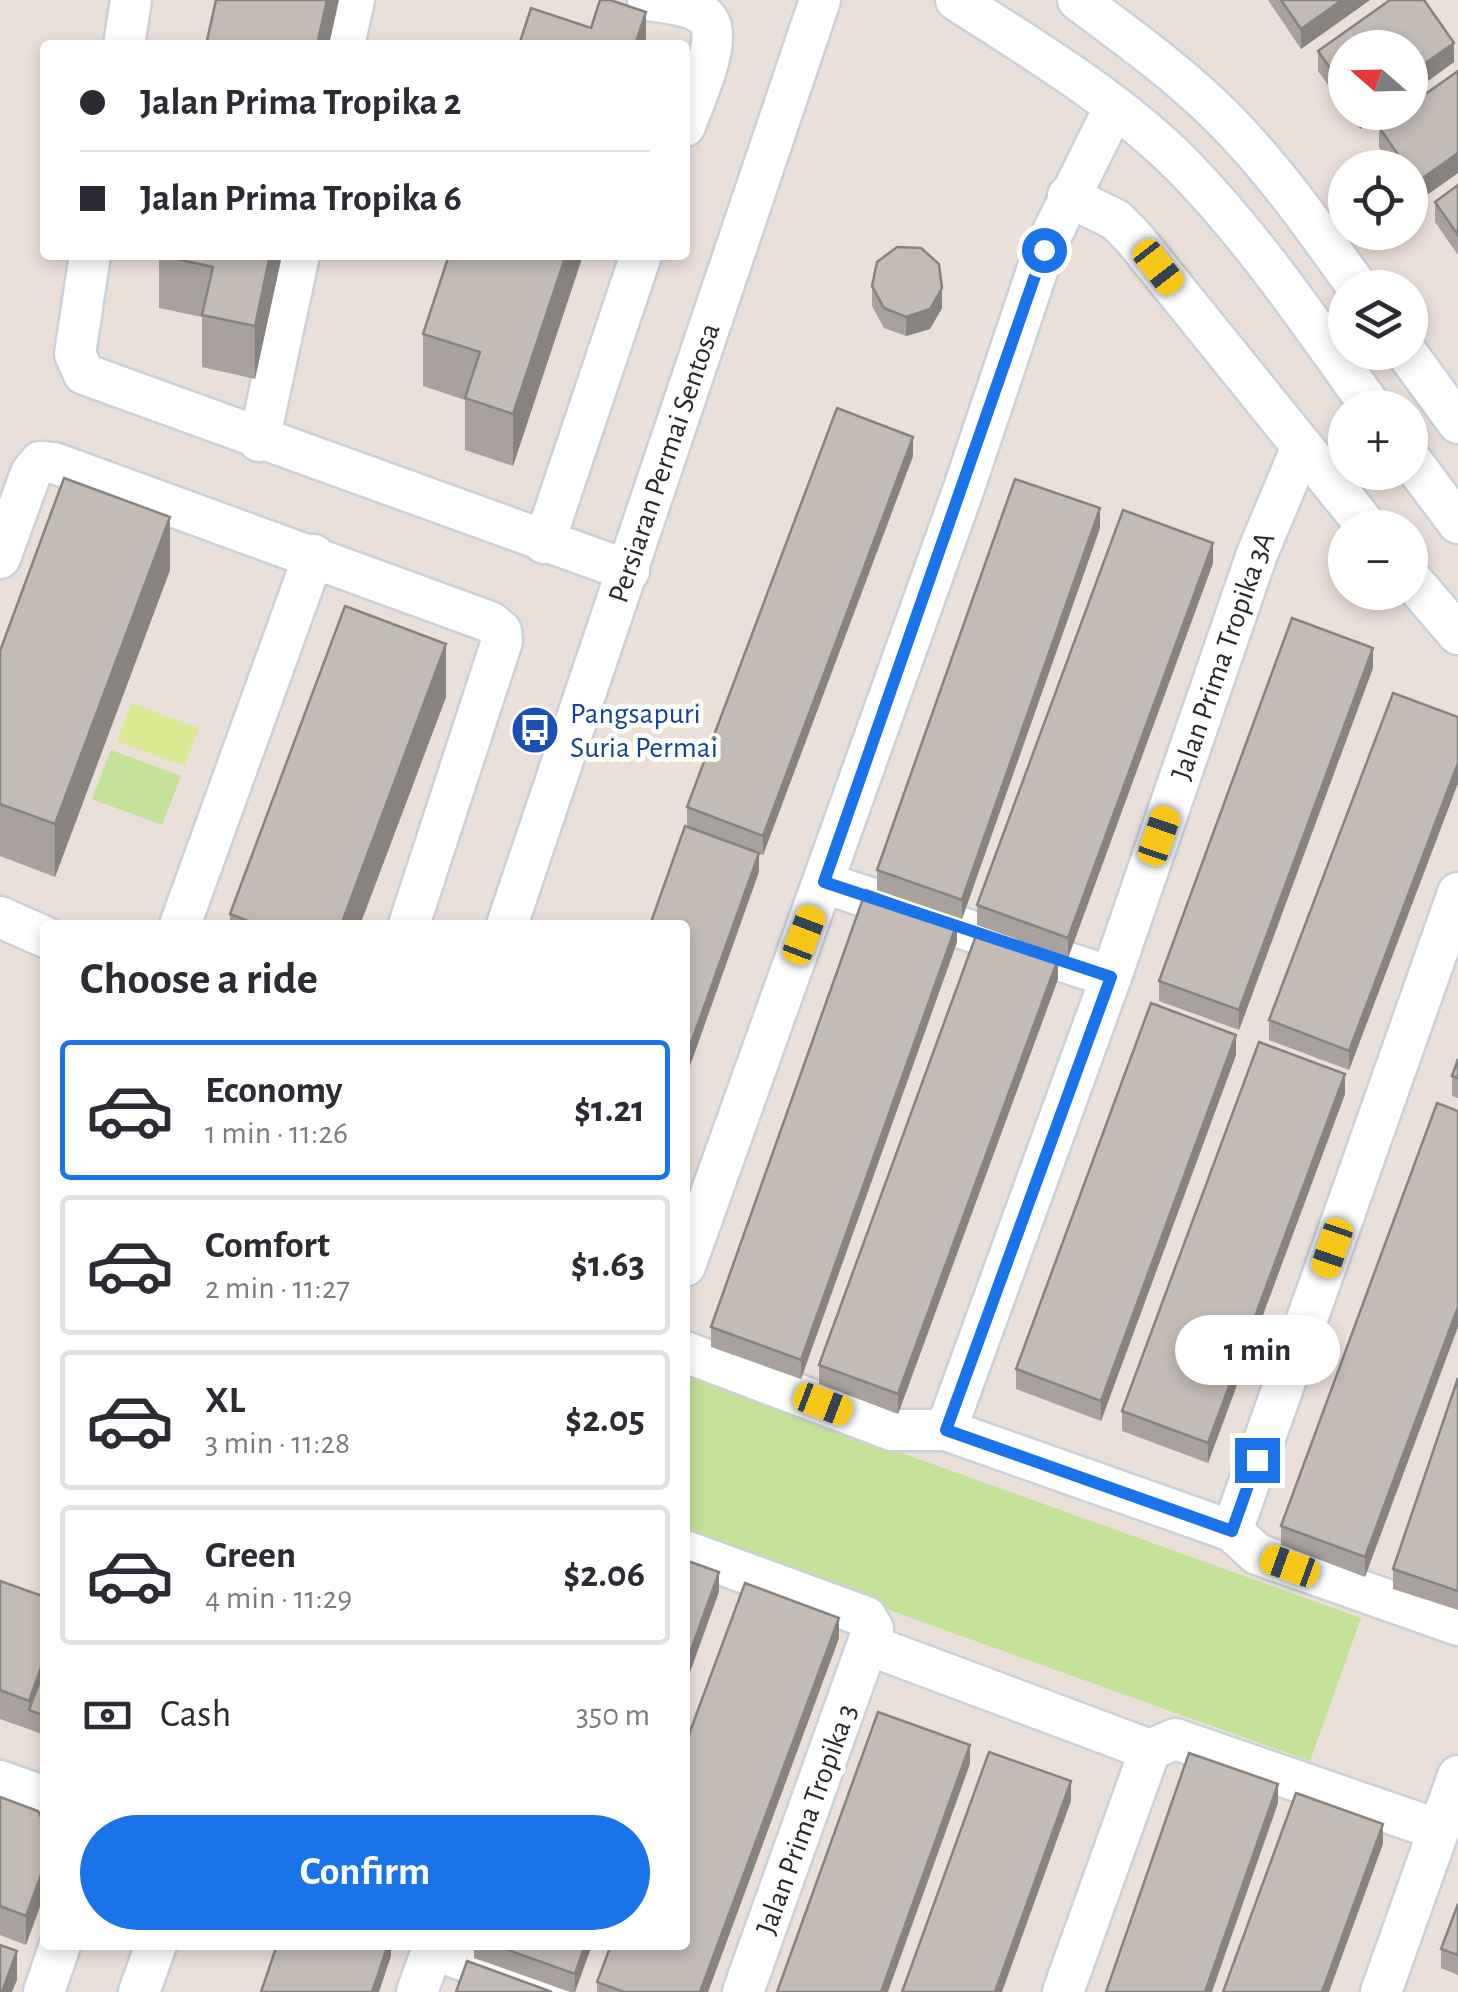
<!DOCTYPE html>
<meta charset="utf-8">
<style>
:root{--surface:#fff;--page:#f2f2f3;--text:#2b2b33;--muted:#7c7c81;--line:#e1e1e2;--accent:#1a73e8}
body{margin:0;font-family:"Alegreya Sans",sans-serif;background:var(--page);color:var(--text);height:100vh;display:flex;flex-direction:column;font-size:38px;white-space:nowrap}
*{box-sizing:border-box;margin:0}
p{font-size:32px;color:var(--muted)}
.icon{flex:none;width:55px;height:55px;fill:none;stroke:currentColor;stroke-width:2;stroke-linecap:round;stroke-linejoin:round}
.map{position:relative;flex:1;overflow:hidden}
.drawer{position:absolute;left:40px;top:920px;width:650px;height:1030px;display:flex;flex-direction:column;background:var(--surface);border-radius:10px;box-shadow:0 5px 15px #0003}
.drawer>*{flex:none}
.guide{position:absolute;left:40px;top:40px;width:650px;height:220px;border-radius:10px;box-shadow:0 5px 15px #0003;display:grid;align-content:center;height:220px;padding:0 40px;background:var(--surface)}
.needle{width:65px;rotate:290deg}
.buttons{position:absolute;left:1328px;top:30px;display:grid;gap:20px}
.buttons a{display:grid;place-items:center;width:100px;height:100px;border-radius:50%;background:var(--surface);box-shadow:0 5px 15px #0003;font-size:50px}
.end{position:absolute;width:45px;height:45px;margin:-22px;border:12px solid #1a73e8;background:#fff;box-shadow:0 0 0 5px #fff}
.from{border-radius:50%}
.bubble{position:absolute;height:70px;border-radius:35px;background:var(--surface);box-shadow:0 5px 15px #0003;font-size:32px;font-weight:700;line-height:70px;text-align:center}
.car{position:absolute;width:30px;height:60px;margin:-30px -15px;border-radius:12px;box-shadow:0 0 8px 2px #0007;background:linear-gradient(#f5c518 24%,#345 0 40%,#f5c518 0 76%,#345 0 86%,#f5c518 0)}
.guide b{display:flex;align-items:center;gap:35px;height:95px;font-size:38px}
.guide b+b{border-top:2px solid var(--line)}
.guide i{width:25px;height:25px;background:var(--text)}
ul{padding:0;list-style:none}
li{display:flex;align-items:center;gap:30px;height:140px;margin:0 20px 15px;padding:0 20px;border:5px solid var(--line);border-radius:10px}
li div{flex:1}
li b{display:block;font-size:38px}
li em{font-style:normal;font-weight:700}
li.selected{border-color:var(--accent)}
li>.icon{width:90px;height:90px;stroke-width:1.5}
h2{padding:0 40px;font-size:45px;line-height:120px}
.pay{display:flex;align-items:center;gap:25px;height:110px;padding:0 40px;font-size:38px}
.pay p{margin-inline-start:auto}
.button{display:flex;gap:20px;margin-top:auto;padding:20px 40px}
.button a{flex:1;height:115px;border-radius:60px;background:var(--accent);color:#fff;font-size:40px;font-weight:700;line-height:115px;text-align:center}
.map>svg:first-child{display:block}
.green{fill:#c3e197}
.pitch{fill:#dae992}
.lines{fill:none;stroke-linecap:round;stroke-linejoin:round}
.minor-casing{stroke:#c9d1db;stroke-width:45}
.minor{stroke:#fff;stroke-width:40}
.wall{fill:#a8a19d}
.shaded-wall{fill:#88837f}
.building{fill:#c3bbb6;stroke:#88837f;stroke-width:2.5}
.route{stroke:#1a73e8;stroke-width:12}
.labels{text-anchor:middle;stroke-width:10;stroke-linejoin:round;paint-order:stroke}
.street-label{font-size:30px;fill:#292929;stroke:#fff}
.transit-label{font-size:30px;fill:#164399;stroke:#fff;text-anchor:start}
</style>
<div class="map">
<svg width="1458" height="1992" viewBox="0 0 1458 1992">
<rect width="100%" height="100%" fill="#ebdfda"/>
<g class="green">
<polygon points="111,750 181,776 162,825 92,799"/>
<polygon points="685,1375 1361,1618 1310,1761 685,1537"/>
</g>
<polygon class="pitch" points="131,703 199,728 184,766 117,741"/>
<g class="lines">
<g class="minor-casing">
<g id="minor">
<path d="M648,0C665,3 697,4 708,20C723,41 693,102 685,126"/>
<path d="M956,0C1034,50 1119,101 1184,167C1255,240 1312,325 1372,408"/>
<path d="M1078,0C1128,37 1179,74 1223,118C1274,169 1316,229 1358,288"/>
<polyline points="124,45 131,0"/>
<polyline points="344,45 354,0"/>
<polyline points="1068,196 1116,220 1133,237 1368,528"/>
<polyline points="90,255 75,354 84,374 629,571"/>
<polyline points="1406,352 1458,423"/>
<polyline points="259,441 299,255"/>
<polyline points="1410,459 1458,523"/>
<polyline points="544,543 641,255"/>
<polyline points="0,558 31,473 40,462 54,463 490,622 501,631 502,641 409,925"/>
<polyline points="1410,578 1458,634"/>
<polyline points="824,883 1111,977"/>
<polyline points="0,917 45,937"/>
<polyline points="180,925 314,555"/>
<path id="s1" d="M507,925L820,0"/>
<polyline points="685,1266 964,488 1044,250 1114,108"/>
<polyline points="685,1352 892,1430 946,1430 1232,1531 1257,1554 1458,1625"/>
<path id="s2" d="M946,1430L1111,977L1257,554L1301,449"/>
<polyline points="1232,1531 1458,893"/>
<polyline points="685,1551 866,1617 873,1629 743,1992"/>
<polyline points="869,1645 1150,1750 1175,1739 1439,1830"/>
<polyline points="0,1781 45,1797"/>
<polyline points="432,1949 551,1992"/>
<polyline points="44,1992 60,1945"/>
<polyline points="139,1992 156,1945"/>
<polyline points="417,1992 434,1945"/>
<polyline points="1063,1992 1150,1750"/>
<polyline points="1381,1992 1458,1776"/>
</g>
</g>
<use href="#minor" class="minor"/>
</g>
<g class="wall">
<polygon points="1268,0 1370,0 1301,49"/>
<polygon points="1390,0 1424,0 1454,43 1454,62 1410,94 1410,48 1345,48 1345,108 1318,71 1318,51"/>
<polygon points="1458,71 1458,173 1417,202 1410,191 1410,168 1393,168 1379,147 1379,127"/>
<polygon points="1348,112 1383,112 1360,129"/>
<polygon points="1458,185 1458,255 1435,222 1435,202"/>
<polygon points="159,255 282,255 255,379 202,367 202,317 159,308"/>
<polygon points="449,255 583,255 513,466 465,450 465,400 423,386 423,334"/>
<polygon points="872,286 942,308 930,329 906,336 884,328 872,306"/>
<polygon points="913,456 763,855 759,854 759,872 687,826 687,807"/>
<polygon points="1100,528 962,919 877,890 877,870"/>
<polygon points="1213,563 1068,958 977,925 977,905"/>
<polygon points="170,570 55,877 0,856 0,651"/>
<polygon points="1373,668 1239,1030 1159,1001 1159,981"/>
<polygon points="446,697 360,925 230,925 230,914"/>
<polygon points="1458,717 1458,783 1349,1070 1269,1040 1269,1020"/>
<polygon points="957,942 801,1379 711,1347 711,1327"/>
<polygon points="1058,979 898,1414 819,1384 819,1365"/>
<polygon points="1236,1055 1101,1421 1016,1389 1016,1369"/>
<polygon points="1452,1076 1458,1078 1458,1098 1452,1096"/>
<polygon points="1345,1094 1208,1463 1122,1431 1122,1411"/>
<polygon points="1437,1103 1365,1577 1281,1545 1281,1526"/>
<polygon points="1458,1378 1458,1610 1393,1589 1393,1569"/>
<polygon points="0,1581 45,1597 45,1735 0,1719"/>
<polygon points="839,1638 708,1992 597,1992 597,1982"/>
<polygon points="0,1797 38,1811 26,1945 0,1935"/>
<polygon points="1458,1904 1458,1975 1441,1968 1441,1949"/>
<polygon points="474,1945 592,1945 575,1992 570,1992 474,1958"/>
</g>
<g class="shaded-wall">
<polygon points="327,0 339,0 329,45 317,45"/>
<polygon points="1342,0 1370,0 1301,49 1301,29"/>
<polygon points="646,12 646,45 635,45"/>
<polygon points="1454,43 1454,62 1410,94 1410,74"/>
<polygon points="1360,112 1383,112 1360,129"/>
<polygon points="1458,153 1458,173 1417,202 1417,182"/>
<polygon points="270,255 282,255 255,379 255,326"/>
<polygon points="566,255 583,255 513,466 513,414"/>
<polygon points="942,288 942,308 930,329 906,336 906,317"/>
<polygon points="913,437 913,456 763,855 763,836"/>
<polygon points="1100,508 1100,528 962,919 962,900"/>
<polygon points="170,517 170,570 55,877 55,824"/>
<polygon points="1213,543 1213,563 1068,958 1068,938"/>
<polygon points="446,644 446,697 360,925 341,925"/>
<polygon points="1373,648 1373,668 1239,1030 1239,1010"/>
<polygon points="1458,763 1458,783 1349,1070 1349,1051"/>
<polygon points="759,853 759,872 685,1080 685,1060"/>
<polygon points="957,923 957,942 801,1379 801,1360"/>
<polygon points="1058,959 1058,979 898,1414 898,1394"/>
<polygon points="1236,1035 1236,1055 1101,1421 1101,1401"/>
<polygon points="1345,1074 1345,1094 1208,1463 1208,1443"/>
<polygon points="1458,1307 1458,1327 1365,1577 1365,1557"/>
<polygon points="719,1572 719,1592 685,1686 685,1667"/>
<polygon points="839,1618 839,1638 708,1992 700,1992"/>
<polygon points="45,1657 45,1686 29,1710 29,1701"/>
<polygon points="970,1745 970,1764 888,1992 881,1992"/>
<polygon points="1071,1781 1071,1801 1002,1992 995,1992"/>
<polygon points="1278,1784 1278,1803 1212,1992 1205,1992"/>
<polygon points="1383,1824 1383,1844 1329,1992 1322,1992"/>
<polygon points="45,1864 45,1893 26,1945 26,1916"/>
<polygon points="388,1945 391,1945 391,1956 379,1992 372,1992"/>
<polygon points="585,1945 592,1945 575,1992 575,1974"/>
<polygon points="17,1951 17,1980 12,1992 2,1992"/>
</g>
<g class="building">
<polygon points="216,0 327,0 317,45 206,45"/>
<polygon points="600,0 610,0 646,12 635,45 519,45 531,8 591,28"/>
<polygon points="1281,0 1342,0 1301,29"/>
<polygon points="1390,0 1424,0 1454,43 1410,74 1410,48 1345,48 1345,89 1318,51"/>
<polygon points="1458,71 1458,153 1417,182 1410,172 1410,168 1407,168 1379,127 1399,112 1410,112 1410,105"/>
<polygon points="1458,185 1458,235 1435,202"/>
<polygon points="897,247 921,248 939,264 942,288 930,309 906,317 884,308 872,286 877,262"/>
<polygon points="159,255 270,255 255,326 202,315 213,267"/>
<polygon points="449,255 566,255 513,414 465,398 480,352 423,334"/>
<polygon points="837,408 913,437 763,836 687,807"/>
<polygon points="64,478 170,517 55,824 0,804 0,651"/>
<polygon points="1015,479 1100,508 962,900 877,870"/>
<polygon points="1123,510 1213,543 1068,938 977,905"/>
<polygon points="345,606 446,644 341,925 258,925 230,914"/>
<polygon points="1292,618 1373,648 1239,1010 1159,981"/>
<polygon points="1393,693 1458,717 1458,763 1349,1051 1269,1020"/>
<polygon points="685,826 759,853 685,1060 685,925 650,925"/>
<polygon points="866,890 957,923 801,1360 711,1327"/>
<polygon points="978,930 1058,959 898,1394 819,1365"/>
<polygon points="1151,1003 1236,1035 1101,1401 1016,1369"/>
<polygon points="1259,1042 1345,1074 1208,1443 1122,1411"/>
<polygon points="1458,1059 1458,1078 1452,1076"/>
<polygon points="1437,1103 1458,1111 1458,1307 1365,1557 1281,1526"/>
<polygon points="1458,1378 1458,1591 1393,1569"/>
<polygon points="685,1560 719,1572 685,1667"/>
<polygon points="0,1581 45,1597 45,1657 29,1701 0,1690"/>
<polygon points="745,1583 839,1618 700,1992 624,1992 597,1982 611,1945 685,1945 685,1745"/>
<polygon points="45,1667 45,1716 29,1710"/>
<polygon points="878,1712 970,1745 881,1992 777,1992"/>
<polygon points="989,1752 1071,1781 995,1992 902,1992"/>
<polygon points="1189,1753 1278,1784 1205,1992 1106,1992"/>
<polygon points="1296,1793 1383,1824 1322,1992 1223,1992"/>
<polygon points="0,1797 38,1811 45,1825 45,1864 26,1916 0,1906"/>
<polygon points="1458,1904 1458,1955 1441,1949"/>
<polygon points="0,1945 17,1951 2,1992 0,1992"/>
<polygon points="277,1945 388,1945 372,1992 261,1992"/>
<polygon points="494,1945 585,1945 575,1974"/>
<polygon points="467,1961 552,1992 456,1992"/>
</g>
<g class="lines">
<polyline class="route" points="1044,250 824,882 1111,977 946,1430 1232,1531 1257,1460"/>
</g>
<defs>
<g id="bus-disc" transform="scale(2.5)"><circle r="9.5" fill="#1a4fb4" stroke="#fff"/><path d="M-5-6H5V4H4V6H2V4H-2V6H-4V4H-5ZM-3.5-4V0h7V-4ZM-3.5 1.2v1.5H-2V1.2ZM2 1.2v1.5H3.5V1.2Z" fill="#fff"/></g>
</defs>
<g fill-rule="evenodd">
<use href="#bus-disc" x="535" y="730"/>
</g>
<g class="labels">
<g class="street-label">
<text dy="10" stroke="none"><textPath href="#s1" startOffset="488">Persiaran Permai Sentosa</textPath></text>
<text dy="10" stroke="none"><textPath href="#s2" startOffset="822">Jalan Prima Tropika 3A</textPath></text>
<text transform="translate(806 1819) rotate(-70)" y="10">Jalan Prima Tropika 3</text>
</g>
<g class="transit-label">
<text x="570" y="723">Pangsapuri<tspan x="570" dy="34">Suria Permai</tspan></text>
</g>
</g>
</svg>
<div class="buttons">
<a><svg class="needle" viewBox="-14 -14 28 28"><path d="M0-13l5 13h-10z" fill="#e53935"/><path d="M0 13l5-13h-10z" fill="#7c7c81"/></svg></a>
<a><svg class="icon" aria-label="locate" viewBox="0 0 24 24"><circle cx="12" cy="12" r="6"/><path d="M12 2v4M12 18v4M2 12h4M18 12h4"/></svg></a>
<a><svg class="icon" aria-label="layers" viewBox="0 0 24 24"><path d="M12 4l9 5-9 5-9-5zM3 14l9 5 9-5"/></svg></a>
<a>+</a>
<a>−</a>
</div>
<i class="end from" style="left:1044px;top:250px"></i>
<i class="end" style="left:1257px;top:1460px"></i>
<div class="bubble" style="left:1175px;top:1315px;width:165px">1 min</div>
<i class="car" style="left:1158px;top:267px;rotate:142deg"></i>
<i class="car" style="left:1159px;top:836px;rotate:19deg"></i>
<i class="car" style="left:804px;top:935px;rotate:21deg"></i>
<i class="car" style="left:1332px;top:1248px;rotate:199deg"></i>
<i class="car" style="left:823px;top:1404px;rotate:111deg"></i>
<i class="car" style="left:1290px;top:1566px;rotate:290deg"></i>
<div class="guide">
<b><i class="from"></i>Jalan Prima Tropika 2</b>
<b><i></i>Jalan Prima Tropika 6</b>
</div>
<section class="drawer">
<h2>Choose a ride</h2>
<ul>
<li class="selected"><svg class="icon" aria-label="car" viewBox="0 0 24 24"><path d="M5 17H2v-5l4-1 3-4h7l3 4 3 1v5h-3M9 17h6M6 11h13"/><circle cx="7" cy="17" r="2"/><circle cx="17" cy="17" r="2"/></svg><div><b>Economy</b><p>1 min · 11:26</p></div><em>$1.21</em></li>
<li><svg class="icon" aria-label="car" viewBox="0 0 24 24"><path d="M5 17H2v-5l4-1 3-4h7l3 4 3 1v5h-3M9 17h6M6 11h13"/><circle cx="7" cy="17" r="2"/><circle cx="17" cy="17" r="2"/></svg><div><b>Comfort</b><p>2 min · 11:27</p></div><em>$1.63</em></li>
<li><svg class="icon" aria-label="car" viewBox="0 0 24 24"><path d="M5 17H2v-5l4-1 3-4h7l3 4 3 1v5h-3M9 17h6M6 11h13"/><circle cx="7" cy="17" r="2"/><circle cx="17" cy="17" r="2"/></svg><div><b>XL</b><p>3 min · 11:28</p></div><em>$2.05</em></li>
<li><svg class="icon" aria-label="car" viewBox="0 0 24 24"><path d="M5 17H2v-5l4-1 3-4h7l3 4 3 1v5h-3M9 17h6M6 11h13"/><circle cx="7" cy="17" r="2"/><circle cx="17" cy="17" r="2"/></svg><div><b>Green</b><p>4 min · 11:29</p></div><em>$2.06</em></li>
</ul>
<div class="pay"><svg class="icon" aria-label="cash" viewBox="0 0 24 24"><path d="M3 7h18v10H3z"/><circle cx="12" cy="12" r="2"/></svg>Cash<p>350 m</p></div>
<div class="button"><a>Confirm</a></div>
</section>
</div>
